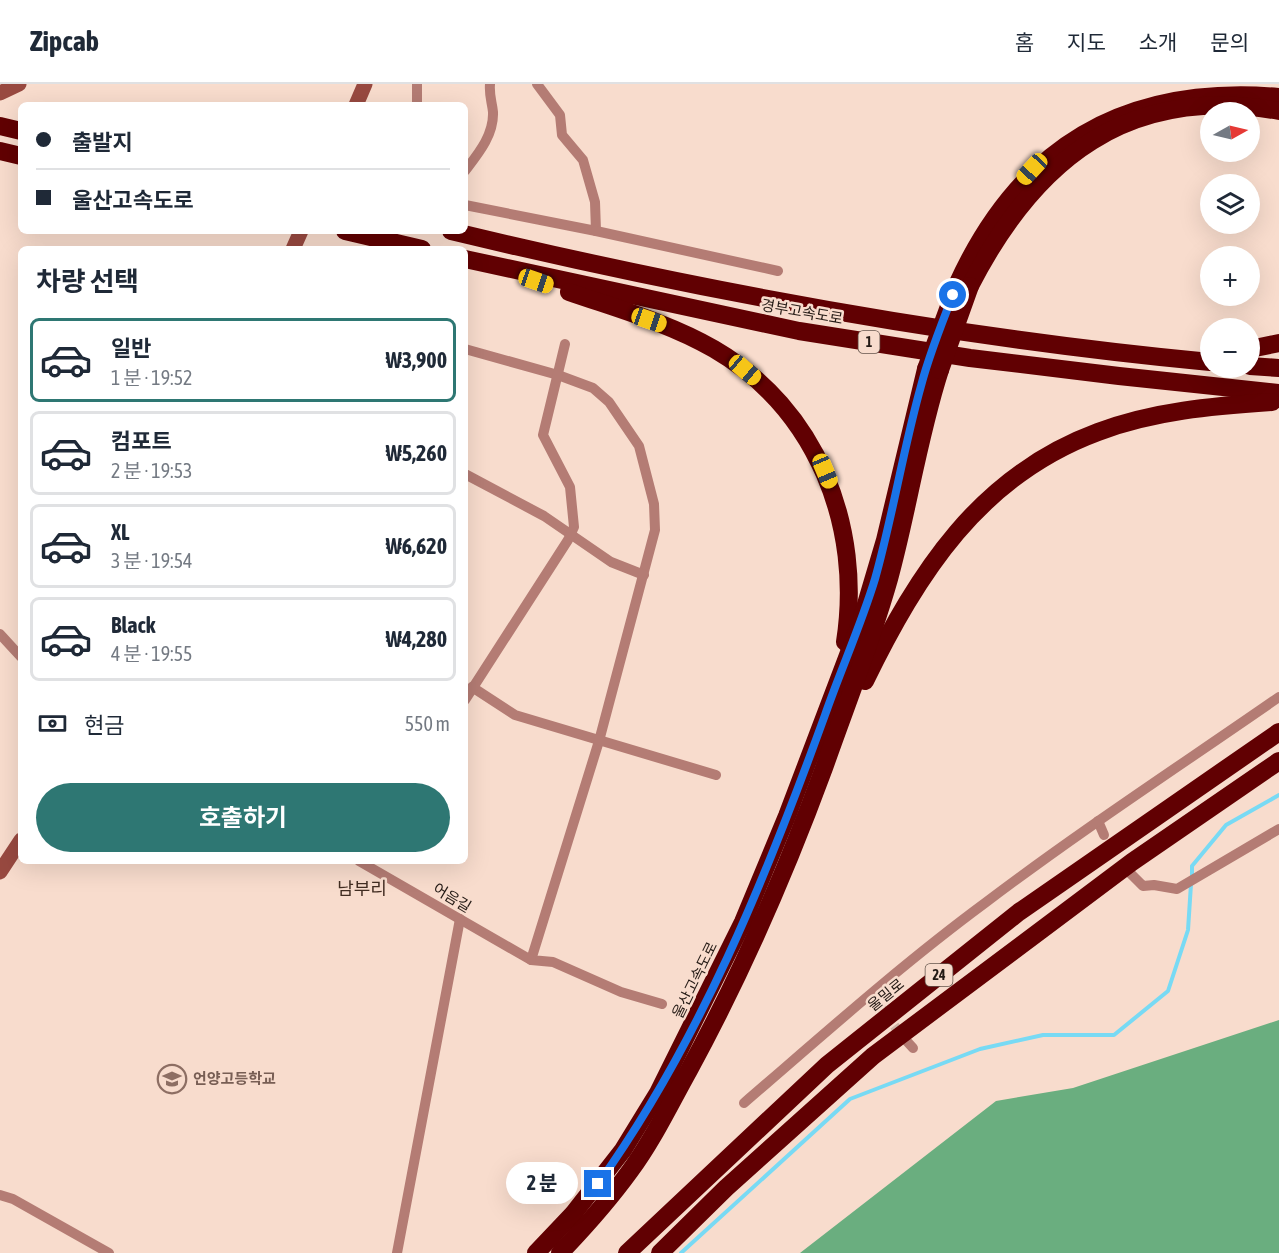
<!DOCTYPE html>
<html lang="ko">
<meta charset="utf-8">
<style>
:root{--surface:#fff;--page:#f2f2f3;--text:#1f2937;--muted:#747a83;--line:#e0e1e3;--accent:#2e7773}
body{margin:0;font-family:"Asap Condensed","Noto Sans KR",sans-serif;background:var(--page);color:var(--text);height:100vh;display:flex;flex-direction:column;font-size:22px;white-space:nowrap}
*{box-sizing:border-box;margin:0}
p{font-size:20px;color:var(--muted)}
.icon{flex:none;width:33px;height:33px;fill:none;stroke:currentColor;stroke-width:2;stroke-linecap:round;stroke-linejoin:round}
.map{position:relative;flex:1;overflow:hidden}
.details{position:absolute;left:18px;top:162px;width:450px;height:618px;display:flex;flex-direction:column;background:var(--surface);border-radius:9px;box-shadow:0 6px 24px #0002}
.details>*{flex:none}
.top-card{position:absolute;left:18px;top:18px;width:450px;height:132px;border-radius:9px;box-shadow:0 6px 24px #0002;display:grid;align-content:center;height:132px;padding:0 18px;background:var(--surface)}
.needle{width:39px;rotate:82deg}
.tools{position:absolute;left:1200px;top:18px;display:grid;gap:12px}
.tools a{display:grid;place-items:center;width:60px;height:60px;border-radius:50%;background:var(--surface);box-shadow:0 6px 24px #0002;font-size:30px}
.end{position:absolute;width:27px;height:27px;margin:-14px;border:8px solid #1a73e8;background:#fff;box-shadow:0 0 0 3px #fff}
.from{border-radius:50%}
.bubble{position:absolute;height:42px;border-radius:21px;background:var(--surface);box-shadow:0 6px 24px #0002;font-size:20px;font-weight:700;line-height:42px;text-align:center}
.car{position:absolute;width:18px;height:36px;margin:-18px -9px;border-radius:8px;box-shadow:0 0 4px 2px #0007;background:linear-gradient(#f5c518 24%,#345 0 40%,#f5c518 0 76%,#345 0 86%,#f5c518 0)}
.top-card b{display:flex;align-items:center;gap:21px;height:57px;font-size:22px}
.top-card b+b{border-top:2px solid var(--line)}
.top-card i{width:15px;height:15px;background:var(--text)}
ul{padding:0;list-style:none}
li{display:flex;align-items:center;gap:18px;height:84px;margin:0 12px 9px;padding:0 6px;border:3px solid var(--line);border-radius:9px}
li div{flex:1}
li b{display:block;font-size:22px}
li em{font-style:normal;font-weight:700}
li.active{border-color:var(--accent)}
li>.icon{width:54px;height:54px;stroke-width:1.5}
h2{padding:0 18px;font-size:27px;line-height:72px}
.pay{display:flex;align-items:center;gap:15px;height:66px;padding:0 18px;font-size:22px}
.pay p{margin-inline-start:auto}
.cta{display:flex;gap:12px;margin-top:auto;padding:12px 18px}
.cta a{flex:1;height:69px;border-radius:36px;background:var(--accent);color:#fff;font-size:24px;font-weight:700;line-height:69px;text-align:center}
header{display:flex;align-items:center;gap:36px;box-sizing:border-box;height:84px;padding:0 30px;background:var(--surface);border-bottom:2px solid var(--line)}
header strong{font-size:28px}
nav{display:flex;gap:33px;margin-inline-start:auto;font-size:21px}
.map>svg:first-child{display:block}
.forest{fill:#6aae7f}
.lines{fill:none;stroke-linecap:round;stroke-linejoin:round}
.stream{stroke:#78daf4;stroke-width:4}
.street-tunnel{stroke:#ceb5a8;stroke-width:10;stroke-dasharray:10 5;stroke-linecap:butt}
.street{stroke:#b47c74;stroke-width:10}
.secondary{stroke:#984940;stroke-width:15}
.highway{stroke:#610002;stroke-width:18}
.highway-bridge{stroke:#610002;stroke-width:18}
.route{stroke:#1a73e8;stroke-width:8}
.labels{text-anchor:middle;stroke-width:5;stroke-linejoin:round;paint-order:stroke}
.shield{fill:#f8dccd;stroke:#64544c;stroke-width:1.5}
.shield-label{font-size:14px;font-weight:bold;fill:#241a15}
.street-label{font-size:15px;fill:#241a15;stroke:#f8dccd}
.education-label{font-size:15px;font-weight:bold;fill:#785e54;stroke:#f8dccd;text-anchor:start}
.quarter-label{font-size:18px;fill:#422d22;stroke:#f8dccd}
</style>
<header>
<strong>Zipcab</strong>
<nav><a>홈</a><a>지도</a><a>소개</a><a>문의</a></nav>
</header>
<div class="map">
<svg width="1279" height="1169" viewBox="0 0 1279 1169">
<rect width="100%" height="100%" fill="#f8dccd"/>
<polygon class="forest" points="1279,936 1279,1169 800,1169 996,1017 1073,1004"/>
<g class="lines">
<g class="stream">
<polyline points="1192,793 1192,782 1226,741 1279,711"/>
<polyline points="681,1169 850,1015 980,965 1043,951 1114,951 1168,907 1188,846 1191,800"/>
</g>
<polyline class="street-tunnel" points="876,918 903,953"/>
<g class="street">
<polyline points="417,21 417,0"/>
<path d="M465,87C478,70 494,51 493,28C492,18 489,12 490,0"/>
<polyline points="465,121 596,147 595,118 583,76 562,51 560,31 537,0"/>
<polyline points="596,147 778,187"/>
<polyline points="465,265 558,291 593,304 609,318 639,362 654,420 655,446 599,657 531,876 553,878 621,908 662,920"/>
<polyline points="465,390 544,432 611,478 644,491"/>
<polyline points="0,550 21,573"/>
<polyline points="472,603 515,631 716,691"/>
<polyline points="465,616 568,456 574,443 570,403 543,351 565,260"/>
<polyline points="1098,737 1104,751"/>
<polyline points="359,777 531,876"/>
<polyline points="1128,787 1143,802 1154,801 1177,805 1279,745"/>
<polyline points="903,953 913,964"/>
<path d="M744,1019C823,951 901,881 985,819C1080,747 1181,681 1279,613"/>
<polyline points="0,1111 13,1115 109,1169"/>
<polyline points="397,1169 460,835"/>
</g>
<g class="secondary">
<polyline points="0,9 19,0"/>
<polyline points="356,21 365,0"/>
<polyline points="293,165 301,147"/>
<polyline points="0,788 21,756"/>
</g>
<g class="highway">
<polyline points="0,42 21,47"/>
<polyline points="0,67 21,72"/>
<polyline points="345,147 422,165"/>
<path d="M451,147C701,207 955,254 1210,278"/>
<polyline points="465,175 799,247 970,274 1119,292 1279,309"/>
<path d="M957,201C1019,64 1123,0 1279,13"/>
<path d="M970,202C1035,75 1128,0 1279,27"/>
<path d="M569,208C618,225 669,239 714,265C817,325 863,442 845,558"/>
<polyline points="1250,265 1279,259"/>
<polyline points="1250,282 1279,284"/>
<path d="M865,597C918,489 979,392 1098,348C1153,327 1213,322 1272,318"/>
<polyline points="536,1169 573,1130 623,1066 658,1009 743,838 787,732 861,537 885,456 926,285"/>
<path d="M560,1169C585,1143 609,1116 630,1087C653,1056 670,1020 689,986C743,887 785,790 824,684C846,621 871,559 889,495C908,426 918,354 940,286"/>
<polyline points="627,1169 827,981 1019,828 1279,648"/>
<polyline points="660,1169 726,1104 873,972 1132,778 1279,677"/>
</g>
<g class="highway-bridge">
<polyline points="926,285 955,206"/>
<polyline points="940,286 970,202"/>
</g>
</g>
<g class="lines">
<path class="route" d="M598,1100C699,959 766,794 825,631C841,585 861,541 875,495C893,431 903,366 921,302C929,271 941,241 953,211"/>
</g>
<defs>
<g id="school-ring" transform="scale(1.5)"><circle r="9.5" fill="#f8dccd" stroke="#8d6e63" stroke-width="1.5"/><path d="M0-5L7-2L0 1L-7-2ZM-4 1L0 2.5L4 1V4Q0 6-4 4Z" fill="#8d6e63"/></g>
</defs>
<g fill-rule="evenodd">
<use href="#school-ring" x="172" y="995"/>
</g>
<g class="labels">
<g class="shield">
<rect x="858.5" y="247" width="21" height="22" rx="4.5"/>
<rect x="925.5" y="880" width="27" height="22" rx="4.5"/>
</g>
<g class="shield-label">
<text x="869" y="263">1</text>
<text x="939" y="896">24</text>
</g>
<g class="street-label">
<text transform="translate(802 228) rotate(10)" y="5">경부고속도로</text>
<text transform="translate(452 814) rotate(31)" y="5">어음길</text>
<text transform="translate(695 896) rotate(-64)" y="5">울산고속도로</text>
<text transform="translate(886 911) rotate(-39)" y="5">울밀로</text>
</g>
<g class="education-label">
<text x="193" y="1000">언양고등학교</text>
</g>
<g class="quarter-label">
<text x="362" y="811">남부리</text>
</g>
</g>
</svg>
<div class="tools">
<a><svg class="needle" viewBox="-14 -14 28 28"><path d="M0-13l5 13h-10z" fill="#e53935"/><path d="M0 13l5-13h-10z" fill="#747a83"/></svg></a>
<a><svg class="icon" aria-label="layers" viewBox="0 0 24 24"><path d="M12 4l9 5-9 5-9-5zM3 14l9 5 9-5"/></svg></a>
<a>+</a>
<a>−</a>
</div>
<i class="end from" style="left:953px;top:211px"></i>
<i class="end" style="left:598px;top:1100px"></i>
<div class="bubble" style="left:506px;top:1078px;width:72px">2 분</div>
<i class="car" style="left:1032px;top:85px;rotate:223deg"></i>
<i class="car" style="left:536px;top:197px;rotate:109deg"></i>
<i class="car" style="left:649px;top:236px;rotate:109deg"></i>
<i class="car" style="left:745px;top:286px;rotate:130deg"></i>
<i class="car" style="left:825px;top:387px;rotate:157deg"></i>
<div class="top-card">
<b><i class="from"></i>출발지</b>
<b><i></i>울산고속도로</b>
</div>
<section class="details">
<h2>차량 선택</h2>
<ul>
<li class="active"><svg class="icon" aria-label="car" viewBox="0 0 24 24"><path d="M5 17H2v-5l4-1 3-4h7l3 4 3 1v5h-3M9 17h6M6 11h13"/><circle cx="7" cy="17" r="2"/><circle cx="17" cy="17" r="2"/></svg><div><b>일반</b><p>1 분 · 19:52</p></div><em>₩3,900</em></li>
<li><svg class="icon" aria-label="car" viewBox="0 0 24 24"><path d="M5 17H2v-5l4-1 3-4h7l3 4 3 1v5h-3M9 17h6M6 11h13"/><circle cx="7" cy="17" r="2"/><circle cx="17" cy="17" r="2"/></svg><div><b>컴포트</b><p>2 분 · 19:53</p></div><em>₩5,260</em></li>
<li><svg class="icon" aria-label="car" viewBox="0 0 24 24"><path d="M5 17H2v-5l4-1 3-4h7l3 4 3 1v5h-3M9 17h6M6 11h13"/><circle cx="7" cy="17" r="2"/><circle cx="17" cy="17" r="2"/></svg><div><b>XL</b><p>3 분 · 19:54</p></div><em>₩6,620</em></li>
<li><svg class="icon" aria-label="car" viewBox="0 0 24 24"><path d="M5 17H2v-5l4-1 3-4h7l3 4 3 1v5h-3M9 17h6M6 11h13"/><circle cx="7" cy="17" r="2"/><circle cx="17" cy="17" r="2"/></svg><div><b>Black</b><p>4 분 · 19:55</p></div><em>₩4,280</em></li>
</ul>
<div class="pay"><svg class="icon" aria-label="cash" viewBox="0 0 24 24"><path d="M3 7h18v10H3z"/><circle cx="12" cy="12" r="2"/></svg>현금<p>550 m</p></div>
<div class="cta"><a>호출하기</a></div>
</section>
</div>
